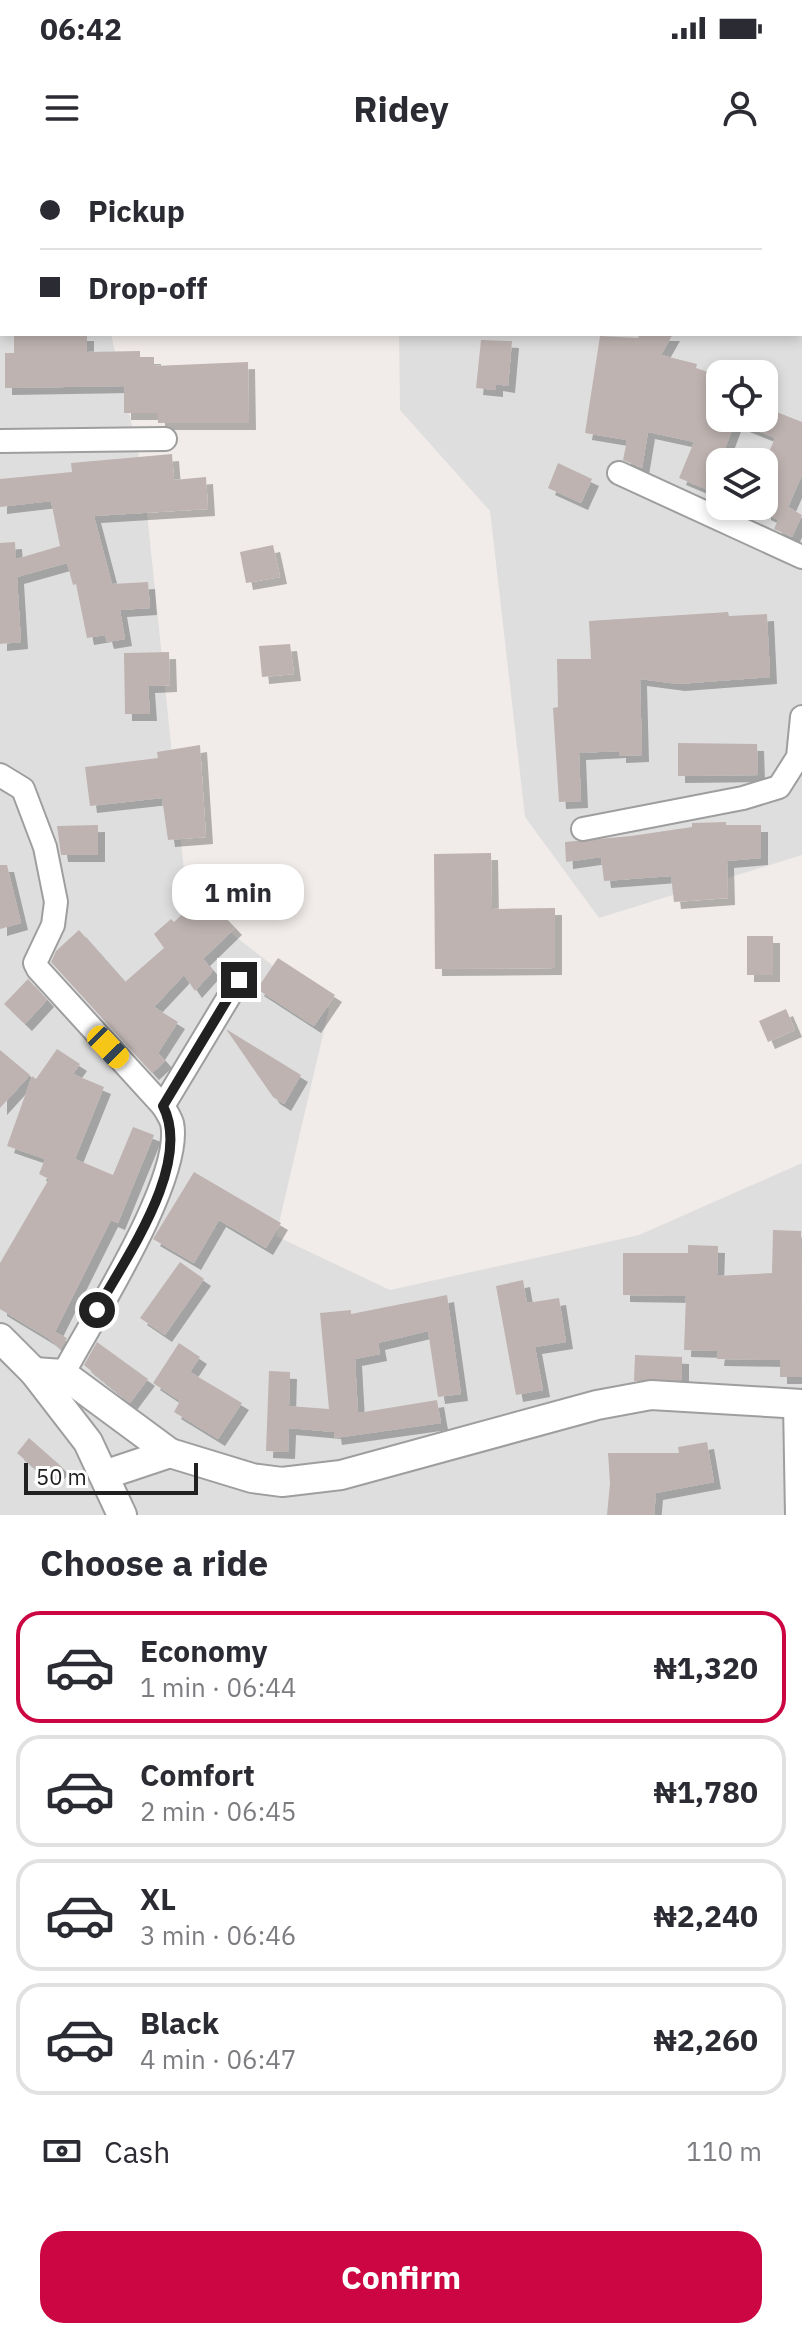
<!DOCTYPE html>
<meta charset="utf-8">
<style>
:root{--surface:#fff;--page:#f2f2f3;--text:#2b2b33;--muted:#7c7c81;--line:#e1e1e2;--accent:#cc0642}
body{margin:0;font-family:"IBM Plex Sans",sans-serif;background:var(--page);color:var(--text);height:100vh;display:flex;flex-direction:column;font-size:30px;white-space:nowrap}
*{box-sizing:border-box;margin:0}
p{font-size:26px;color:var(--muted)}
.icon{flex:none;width:44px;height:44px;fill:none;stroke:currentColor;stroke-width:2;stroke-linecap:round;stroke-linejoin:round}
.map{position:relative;height:1355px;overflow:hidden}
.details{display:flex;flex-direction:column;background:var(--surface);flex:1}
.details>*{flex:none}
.guide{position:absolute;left:0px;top:0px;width:802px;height:176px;box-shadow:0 4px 12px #0003;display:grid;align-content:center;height:176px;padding:0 40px;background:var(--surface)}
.fabs{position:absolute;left:706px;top:200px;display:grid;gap:16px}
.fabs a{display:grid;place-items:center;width:72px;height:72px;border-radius:16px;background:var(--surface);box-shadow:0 4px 12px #0003;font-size:40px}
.scale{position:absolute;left:24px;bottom:20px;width:174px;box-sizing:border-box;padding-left:8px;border:4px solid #212121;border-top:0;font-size:22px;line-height:28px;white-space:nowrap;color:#212121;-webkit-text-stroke:6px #fff;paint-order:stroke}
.end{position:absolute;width:36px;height:36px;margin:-18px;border:10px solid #212121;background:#fff;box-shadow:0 0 0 4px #fff}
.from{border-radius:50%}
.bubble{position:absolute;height:56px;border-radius:24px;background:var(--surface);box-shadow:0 4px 12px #0003;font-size:26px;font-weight:700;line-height:56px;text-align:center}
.car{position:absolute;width:24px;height:48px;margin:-24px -12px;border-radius:10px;box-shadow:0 0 6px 2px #0007;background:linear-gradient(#f5c518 24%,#345 0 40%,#f5c518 0 76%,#345 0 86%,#f5c518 0)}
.guide b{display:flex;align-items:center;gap:28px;height:76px;font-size:30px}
.guide b+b{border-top:2px solid var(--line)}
.guide i{width:20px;height:20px;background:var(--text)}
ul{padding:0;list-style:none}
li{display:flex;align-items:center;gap:24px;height:112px;margin:0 16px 12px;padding:0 24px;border:4px solid var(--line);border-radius:24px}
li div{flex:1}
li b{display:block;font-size:30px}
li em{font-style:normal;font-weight:700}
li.active{border-color:var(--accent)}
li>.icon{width:72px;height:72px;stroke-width:1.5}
h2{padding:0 40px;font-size:36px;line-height:96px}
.pay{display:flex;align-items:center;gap:20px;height:88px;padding:0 40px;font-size:30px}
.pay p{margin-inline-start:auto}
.primary-button{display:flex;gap:16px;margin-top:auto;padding:16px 40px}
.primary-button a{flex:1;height:92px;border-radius:24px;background:var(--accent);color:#fff;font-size:32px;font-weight:700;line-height:92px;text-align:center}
.status{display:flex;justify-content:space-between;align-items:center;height:56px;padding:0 40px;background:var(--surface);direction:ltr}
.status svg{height:22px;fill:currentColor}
header{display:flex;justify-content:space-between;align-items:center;height:104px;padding:0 40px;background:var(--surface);font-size:36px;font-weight:700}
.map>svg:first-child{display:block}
.residential{fill:#dfdedf;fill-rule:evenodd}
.building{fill:#beb3b1;filter:url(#shadow)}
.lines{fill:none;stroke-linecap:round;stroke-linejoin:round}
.minor-casing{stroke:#9e9e9e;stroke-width:26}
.tertiary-casing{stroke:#9e9e9e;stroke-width:32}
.minor{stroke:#fff;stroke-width:22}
.tertiary{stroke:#fff;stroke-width:28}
.route{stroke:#212121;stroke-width:10}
</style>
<div class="status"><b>06:42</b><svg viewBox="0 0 49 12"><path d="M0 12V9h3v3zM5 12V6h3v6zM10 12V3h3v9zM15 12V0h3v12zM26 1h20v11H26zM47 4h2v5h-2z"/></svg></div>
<header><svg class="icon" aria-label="menu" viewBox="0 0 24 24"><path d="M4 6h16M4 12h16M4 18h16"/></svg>Ridey<svg class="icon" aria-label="person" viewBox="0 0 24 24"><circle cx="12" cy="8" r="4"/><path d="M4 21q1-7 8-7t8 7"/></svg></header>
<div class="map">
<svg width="802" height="1355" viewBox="0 0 802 1355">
<defs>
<filter id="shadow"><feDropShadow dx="7" dy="7" stdDeviation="0" flood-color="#0004"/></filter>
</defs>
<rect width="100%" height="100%" fill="#f1ece9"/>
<g class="residential">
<polygon points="0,0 102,0 2,2 2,174 111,174 143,314 187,739 329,849 276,1076 390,1130 639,1075 802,1003 802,1355 0,1355"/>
<path d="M423,0H802V695L599,758L525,657L490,351L400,250L399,174H800V2ZM720,214H764V258H720ZM720,302H764V346H720Z"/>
</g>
<g class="building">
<polygon points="14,174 87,174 87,192 140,191 140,197 154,197 154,206 248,202 249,263 158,263 158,253 124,253 124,226 5,228 5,193 14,193"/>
<polygon points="640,174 673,174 661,195 697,204 696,208 720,216 720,258 764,258 764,247 802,262 802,315 788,347 802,355 792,377 774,369 778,360 764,353 764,304 775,278 735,262 720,302 720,335 679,318 694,282 648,272 642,308 623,300 627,280 585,273 600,176 638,178"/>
<polygon points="481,180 512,181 508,226 496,224 496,230 476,228"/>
<polygon points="172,294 174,320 206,317 208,349 94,356 112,424 148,422 150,448 120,450 125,479 107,482 105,475 87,478 76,424 73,425 67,403 17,417 21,482 0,484 0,383 15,382 16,399 60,386 51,341 0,347 0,319 72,312 71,303"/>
<polygon points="558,303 592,319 581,343 548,328"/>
<polygon points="273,385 280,417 246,423 240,392"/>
<polygon points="728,452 729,456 767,454 770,517 678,524 640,519 642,595 619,596 619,591 579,593 581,641 559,642 553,548 558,547 557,499 591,499 589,461"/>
<polygon points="290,484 294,514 262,517 259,486"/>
<polygon points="169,492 170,525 148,526 150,554 125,554 124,493"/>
<polygon points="678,583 757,584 758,615 678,616"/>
<polygon points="200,585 206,677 168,680 162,638 90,646 85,607 158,598 157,592"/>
<polygon points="726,662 726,665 761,665 761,698 727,701 728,738 674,742 671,716 604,721 601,697 566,702 565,682 631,676 692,667 692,663"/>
<polygon points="98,665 98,695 61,695 57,666"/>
<polygon points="491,693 492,749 555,748 555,808 435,809 434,694"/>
<polygon points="0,705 7,705 21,763 0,769"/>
<polygon points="203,734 235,768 203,799 213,811 195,831 184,815 154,847 178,862 158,893 165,901 152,913 51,802 56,791 79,770 125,822 164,788 154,774 171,759 174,762"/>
<rect x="747" y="776" width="26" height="39"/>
<polygon points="278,798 335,835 314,866 257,829"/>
<polygon points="28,819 47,840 25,864 4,844"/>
<polygon points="786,849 795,870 768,882 759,861"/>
<polygon points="226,869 301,915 284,944 273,937"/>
<polygon points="57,889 80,904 73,914 104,927 75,999 113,1015 133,967 154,975 118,1063 111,1060 55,1172 67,1178 61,1189 48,1178 0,1149 0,1103 49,1019 39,1014 45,999 7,986 32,916 36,919"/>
<polygon points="0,890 30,915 0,948"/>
<polygon points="194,1012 281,1063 266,1088 219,1060 194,1103 153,1079"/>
<polygon points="773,1070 801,1071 802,1217 780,1217 780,1200 717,1199 718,1191 684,1190 686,1136 623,1135 623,1093 688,1093 688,1085 718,1086 717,1116 772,1113"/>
<polygon points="180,1102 204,1119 165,1175 140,1158"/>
<polygon points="523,1120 527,1143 559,1138 566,1182 535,1187 543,1230 516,1235 496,1126"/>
<polygon points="447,1135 461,1234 438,1237 428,1171 378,1183 380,1194 355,1199 358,1253 437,1240 441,1263 335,1278 334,1272 289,1268 288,1292 266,1291 269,1211 290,1212 289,1246 329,1249 320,1153 351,1150 351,1154"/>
<polygon points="97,1182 148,1219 130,1243 84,1205"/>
<polygon points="179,1183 200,1197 190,1212 242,1243 218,1279 174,1252 180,1241 153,1223"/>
<polygon points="635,1195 682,1197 682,1220 634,1221"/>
<polygon points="29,1278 62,1307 49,1321 17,1293"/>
<polygon points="707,1282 714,1322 656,1333 654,1355 607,1355 610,1323 608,1293 679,1293 678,1287"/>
</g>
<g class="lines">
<g class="minor-casing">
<g id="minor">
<polyline points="596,0 601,2"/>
<polyline points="800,95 802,96"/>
<polyline points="0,281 165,279"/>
<polyline points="619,313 802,397"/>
<path d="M0,615L23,629L45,687L56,742L53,765L35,803L38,809L163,946C166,951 170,957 172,963C184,1018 91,1161 63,1214"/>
<polyline points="583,669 743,638 779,627 798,597 802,557"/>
<polyline points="163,946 239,820"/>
<polyline points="795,1243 797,1355"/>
</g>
</g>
<g class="tertiary-casing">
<g id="tertiary">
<polyline points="0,1178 34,1212 88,1282 122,1355"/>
<polyline points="34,1212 63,1214 170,1293 252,1318 282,1322 341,1315 597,1245 651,1235 802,1244"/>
<polyline points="104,1315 170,1293"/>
</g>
</g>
<use href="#minor" class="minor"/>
<use href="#tertiary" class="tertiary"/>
</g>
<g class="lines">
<path class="route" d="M97,1150C125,1098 193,1005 163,946L239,820"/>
</g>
</svg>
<div class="fabs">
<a><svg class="icon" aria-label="locate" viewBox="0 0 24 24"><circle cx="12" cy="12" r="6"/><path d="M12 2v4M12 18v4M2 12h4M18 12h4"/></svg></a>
<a><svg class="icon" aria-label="layers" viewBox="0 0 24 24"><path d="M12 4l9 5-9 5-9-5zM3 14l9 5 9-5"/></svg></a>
</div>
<div class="scale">50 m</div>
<i class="end from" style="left:97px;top:1150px"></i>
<i class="end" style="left:239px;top:820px"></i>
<div class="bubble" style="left:172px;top:704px;width:132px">1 min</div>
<i class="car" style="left:108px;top:887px;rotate:136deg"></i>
<div class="guide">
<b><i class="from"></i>Pickup</b>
<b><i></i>Drop-off</b>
</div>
</div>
<section class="details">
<h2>Choose a ride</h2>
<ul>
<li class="active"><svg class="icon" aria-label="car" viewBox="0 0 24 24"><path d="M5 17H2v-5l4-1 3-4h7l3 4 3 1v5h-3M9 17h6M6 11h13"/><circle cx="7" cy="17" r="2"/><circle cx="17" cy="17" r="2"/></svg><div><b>Economy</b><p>1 min · 06:44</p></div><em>₦1,320</em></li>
<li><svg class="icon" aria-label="car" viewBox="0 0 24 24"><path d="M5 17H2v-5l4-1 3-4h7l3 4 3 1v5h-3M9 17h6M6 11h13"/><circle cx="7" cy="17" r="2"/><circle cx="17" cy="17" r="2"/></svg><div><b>Comfort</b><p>2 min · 06:45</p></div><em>₦1,780</em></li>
<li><svg class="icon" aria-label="car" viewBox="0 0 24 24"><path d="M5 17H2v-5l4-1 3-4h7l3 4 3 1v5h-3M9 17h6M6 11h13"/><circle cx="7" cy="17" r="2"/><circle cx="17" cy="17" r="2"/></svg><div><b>XL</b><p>3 min · 06:46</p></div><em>₦2,240</em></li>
<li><svg class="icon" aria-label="car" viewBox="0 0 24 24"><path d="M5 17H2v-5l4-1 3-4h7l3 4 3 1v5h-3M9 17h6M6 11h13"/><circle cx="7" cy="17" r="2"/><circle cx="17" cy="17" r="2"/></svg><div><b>Black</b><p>4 min · 06:47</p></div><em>₦2,260</em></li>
</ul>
<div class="pay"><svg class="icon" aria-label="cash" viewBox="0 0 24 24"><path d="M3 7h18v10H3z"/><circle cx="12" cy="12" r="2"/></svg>Cash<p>110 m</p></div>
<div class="primary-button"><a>Confirm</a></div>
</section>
